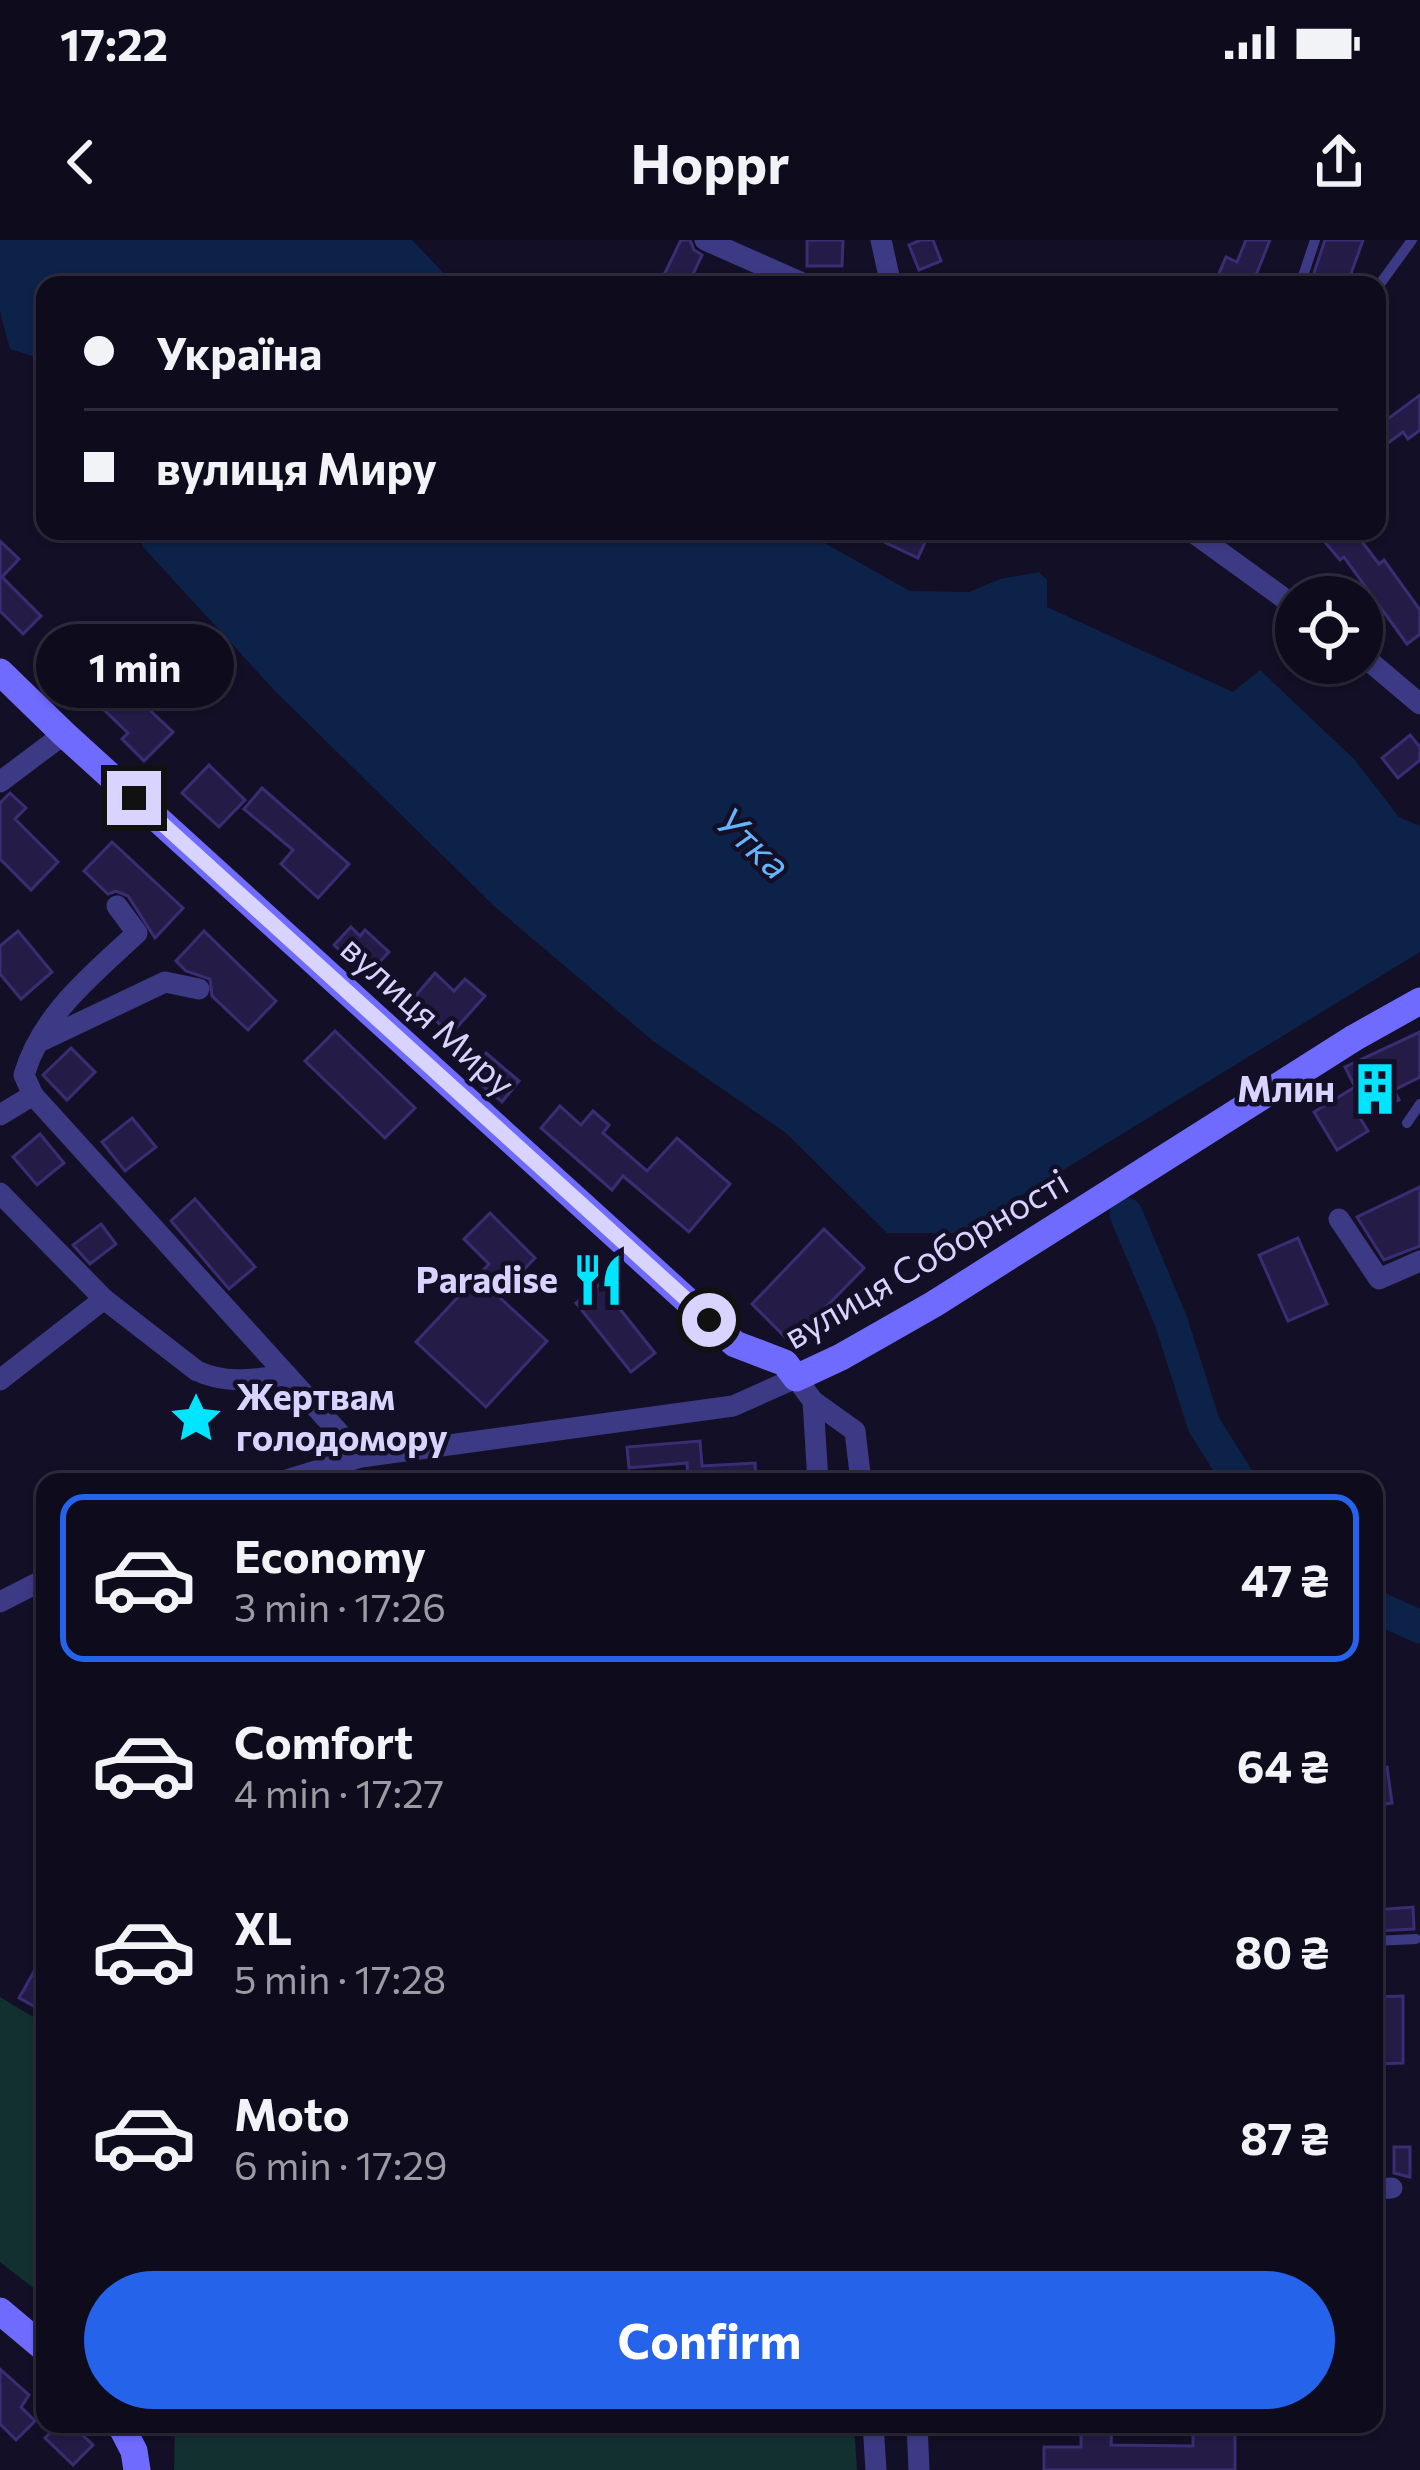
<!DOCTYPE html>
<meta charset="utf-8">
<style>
:root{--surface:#0e0b1c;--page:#171425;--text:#f1f3f6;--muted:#9b9ba3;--line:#2e2b3b;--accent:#2563eb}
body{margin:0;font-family:Commissioner,sans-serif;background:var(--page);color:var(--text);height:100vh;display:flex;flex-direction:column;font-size:45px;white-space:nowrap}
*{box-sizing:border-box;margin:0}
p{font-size:39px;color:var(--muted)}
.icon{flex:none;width:66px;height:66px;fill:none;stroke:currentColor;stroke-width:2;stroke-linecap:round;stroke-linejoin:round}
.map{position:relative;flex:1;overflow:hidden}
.sheet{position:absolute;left:36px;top:1233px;width:1347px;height:960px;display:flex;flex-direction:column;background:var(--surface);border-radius:24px;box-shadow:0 3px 9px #0004,0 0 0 3px var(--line)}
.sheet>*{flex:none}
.top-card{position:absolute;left:36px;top:36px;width:1350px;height:264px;border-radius:24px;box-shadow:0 3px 9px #0004,0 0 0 3px var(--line);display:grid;align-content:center;height:264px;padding:0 48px;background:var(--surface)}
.fabs{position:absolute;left:1275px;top:336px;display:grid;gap:24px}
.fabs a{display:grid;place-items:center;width:108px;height:108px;border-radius:50%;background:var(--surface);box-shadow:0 3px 9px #0004,0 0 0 3px var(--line);font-size:60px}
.end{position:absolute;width:54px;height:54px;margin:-27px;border:15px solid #d9d4ff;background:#111;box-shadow:0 0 0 6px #111}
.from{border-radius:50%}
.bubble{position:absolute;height:84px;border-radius:42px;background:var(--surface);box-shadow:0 3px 9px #0004,0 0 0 3px var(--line);font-size:39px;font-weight:700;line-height:84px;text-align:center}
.top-card b{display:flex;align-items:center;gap:42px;height:114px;font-size:45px}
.top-card b+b{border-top:3px solid var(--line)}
.top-card i{width:30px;height:30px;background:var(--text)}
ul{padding:21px 0 0;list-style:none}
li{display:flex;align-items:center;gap:36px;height:168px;margin:0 24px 18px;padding:0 24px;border:6px solid transparent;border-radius:24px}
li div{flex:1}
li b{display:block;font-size:45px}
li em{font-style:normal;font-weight:700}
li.active{border-color:var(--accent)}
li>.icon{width:108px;height:108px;stroke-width:1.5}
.button{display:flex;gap:24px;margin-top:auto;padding:24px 48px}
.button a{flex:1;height:138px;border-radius:72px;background:var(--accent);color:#fff;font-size:48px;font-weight:700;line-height:138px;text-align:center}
.status{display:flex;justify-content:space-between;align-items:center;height:84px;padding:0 60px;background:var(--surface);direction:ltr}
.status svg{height:33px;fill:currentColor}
header{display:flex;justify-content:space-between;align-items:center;height:156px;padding:0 48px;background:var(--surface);font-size:54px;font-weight:700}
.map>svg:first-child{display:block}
.green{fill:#12302f}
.water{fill:#0c2248}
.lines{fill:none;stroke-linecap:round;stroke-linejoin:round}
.river{stroke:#0c2248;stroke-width:33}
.building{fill:#241b47;stroke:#3b2d73;stroke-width:3}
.service{stroke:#3d3a85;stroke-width:10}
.minor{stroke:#3d3a85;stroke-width:21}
.secondary{stroke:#6f6bff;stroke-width:27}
.route{stroke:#d9d4ff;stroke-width:15}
.labels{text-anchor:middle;stroke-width:9;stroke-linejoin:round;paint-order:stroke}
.street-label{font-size:36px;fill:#d9d4ff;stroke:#130f26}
.poi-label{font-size:36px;font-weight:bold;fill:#d9d4ff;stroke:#130f26;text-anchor:end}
.water-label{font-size:39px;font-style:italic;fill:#62b6ff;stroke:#130f26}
</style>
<div class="status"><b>17:22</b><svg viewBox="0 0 49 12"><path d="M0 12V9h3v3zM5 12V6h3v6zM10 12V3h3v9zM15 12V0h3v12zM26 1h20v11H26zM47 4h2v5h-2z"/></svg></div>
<header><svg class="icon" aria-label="back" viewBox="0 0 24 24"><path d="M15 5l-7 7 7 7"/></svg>Hoppr<svg class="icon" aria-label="share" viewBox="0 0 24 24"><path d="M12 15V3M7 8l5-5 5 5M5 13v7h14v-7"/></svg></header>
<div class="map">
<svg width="1420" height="2230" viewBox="0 0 1420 2230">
<rect width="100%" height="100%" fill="#130f26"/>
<g class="green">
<polygon points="0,1757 45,1784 45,2057 0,2022"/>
<polygon points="175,2184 854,2184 857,2230 174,2230"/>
</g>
<g class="water">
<polygon points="0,0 412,0 455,45 45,45 45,120 10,109 0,72"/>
<polygon points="137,291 803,291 910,351 969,352 1000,339 1039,332 1047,340 1047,367 1233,452 1260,430 1354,519 1399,577 1420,586 1420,712 960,993 887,993 786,893 653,801 494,666 276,452 143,307"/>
</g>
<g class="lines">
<g class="river">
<polyline points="1126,974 1171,1081 1204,1185 1240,1242"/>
<polyline points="1374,1366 1420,1387"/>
</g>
</g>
<g class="building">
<polygon points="681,0 690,0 694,10 702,15 688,45 663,37"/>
<polygon points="807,0 843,0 842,26 807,26"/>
<polygon points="921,0 933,0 941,21 919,30 909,5"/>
<polygon points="1246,0 1270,0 1252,45 1238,45 1218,36 1226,17 1237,22"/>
<polygon points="1325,0 1363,0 1347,45 1310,45"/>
<polygon points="1420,155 1420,190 1408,199 1403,192 1377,211 1377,187"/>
<polygon points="861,291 902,291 926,300 918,318"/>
<polygon points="1337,291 1354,291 1379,324 1384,320 1420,370 1420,394 1407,404 1344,317 1340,320 1324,301"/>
<polygon points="0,301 19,319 2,337 41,376 23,394 0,371"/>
<polygon points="73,398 173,492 144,521 122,499 128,493 52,420"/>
<polygon points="1410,495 1420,507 1420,520 1398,538 1382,518"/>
<polygon points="209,525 245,560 219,587 182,553"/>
<polygon points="262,548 349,624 318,658 281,624 293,610 244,569"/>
<polygon points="10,553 26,568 15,579 58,622 31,650 0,619 0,563"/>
<polygon points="112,602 183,668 155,698 128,656 116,651 108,654 84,631"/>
<polygon points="351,687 360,696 365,690 389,712 366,736 334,705"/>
<polygon points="18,691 52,732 21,759 0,734 0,706"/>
<polygon points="204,691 276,761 248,790 212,756 210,739 186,731 176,721"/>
<polygon points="435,733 454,751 465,739 485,756 451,794 412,760"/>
<polygon points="335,791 415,868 385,898 305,821"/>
<polygon points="1420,792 1420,837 1394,850 1399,860 1360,878 1368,891 1337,910 1314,872 1355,847 1345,827"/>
<polygon points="71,808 95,832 67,860 43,835"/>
<polygon points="486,813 519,841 502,862 468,834"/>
<polygon points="560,866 581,885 593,871 609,885 603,893 647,931 677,898 730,944 689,992 623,936 612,950 541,888"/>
<polygon points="132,878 156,907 125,931 102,902"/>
<polygon points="40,894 64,923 37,945 13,917"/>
<polygon points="1420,947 1420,1006 1384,1020 1357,977"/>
<polygon points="195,959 255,1027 229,1049 171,981"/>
<polygon points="490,973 535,1018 498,1056 547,1101 486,1167 416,1102 489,1024 464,999"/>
<polygon points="101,984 116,1004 90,1024 73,1005"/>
<polygon points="824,989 864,1028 791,1103 752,1064"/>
<polygon points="1298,998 1327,1064 1288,1081 1259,1015"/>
<polygon points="600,1044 655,1113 631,1132 576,1063"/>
<polygon points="700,1201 702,1226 755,1223 756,1242 688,1242 687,1223 629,1228 627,1207"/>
<polygon points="1387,1527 1392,1563 1374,1566 1374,1528"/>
<polygon points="1413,1667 1414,1689 1376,1691 1375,1670"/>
<polygon points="45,1712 45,1772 19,1758"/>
<polygon points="1403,1756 1403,1823 1374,1824 1374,1757"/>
<polygon points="1394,1907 1410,1907 1410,1937 1394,1933"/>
<polygon points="0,2129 29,2155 21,2167 35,2181 16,2200 0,2184"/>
<polygon points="59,2184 71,2184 93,2205 73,2225 45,2198"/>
<polygon points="1081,2184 1112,2184 1111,2205 1193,2206 1193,2184 1235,2184 1235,2230 1044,2230 1044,2207 1081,2207"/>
</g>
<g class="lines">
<g class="service">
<polyline points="1300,45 1315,0"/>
<polyline points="1377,48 1412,0"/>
<polyline points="1407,883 1420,864"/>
<polyline points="660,1237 661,1242"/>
<polyline points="1374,1701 1416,1699"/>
</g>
<g class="minor">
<polyline points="705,0 807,45"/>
<polyline points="881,0 891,45"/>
<polyline points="1191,291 1296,367"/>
<polyline points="1362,415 1420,464"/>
<polyline points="0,542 64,494"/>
<polyline points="39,802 165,742 199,749"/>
<path d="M33,855L24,835C42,774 92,735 137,693L117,666"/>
<polyline points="0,875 33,855 361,1217"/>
<polyline points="0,953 104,1059 0,1140"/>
<polyline points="1339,979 1379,1039 1420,1021"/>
<path d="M104,1059L197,1131C229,1145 254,1139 287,1135"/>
<polyline points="813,1161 818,1242"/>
<polyline points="280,1242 361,1217 733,1166 796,1138 813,1161 855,1191 861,1242"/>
<polyline points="0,1362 45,1339"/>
<polyline points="1374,1949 1392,1948"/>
<polyline points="873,2184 876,2230"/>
<polyline points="917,2184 919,2230"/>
</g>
<g class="secondary">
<polyline points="0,432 64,494 735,1104 785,1123 796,1138 841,1117 934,1064 1354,798 1420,761"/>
<polyline points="0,2071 45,2109"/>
<polyline points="120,2184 134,2211 137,2230"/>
</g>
</g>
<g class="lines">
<polyline class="route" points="134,558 709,1080"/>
</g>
<defs>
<g id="building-bare" transform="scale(4.14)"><path d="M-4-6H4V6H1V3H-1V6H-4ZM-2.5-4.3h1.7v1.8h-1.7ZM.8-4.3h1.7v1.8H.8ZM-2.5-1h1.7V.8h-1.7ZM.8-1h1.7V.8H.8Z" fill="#00e5ff" stroke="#130f26" stroke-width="2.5" paint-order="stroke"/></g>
<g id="restaurant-bare" transform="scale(4.14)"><path d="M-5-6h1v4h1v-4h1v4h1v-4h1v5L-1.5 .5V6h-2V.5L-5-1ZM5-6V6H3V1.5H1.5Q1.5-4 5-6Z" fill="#00e5ff" stroke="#130f26" stroke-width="2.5" paint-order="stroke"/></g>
<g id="sight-bare" transform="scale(4.14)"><path d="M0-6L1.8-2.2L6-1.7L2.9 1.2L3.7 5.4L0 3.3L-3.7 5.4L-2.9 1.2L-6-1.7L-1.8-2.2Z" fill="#00e5ff" stroke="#130f26" stroke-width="2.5" paint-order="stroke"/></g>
</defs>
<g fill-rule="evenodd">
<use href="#building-bare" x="1375" y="849"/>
<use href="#restaurant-bare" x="598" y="1040"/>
<use href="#sight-bare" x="196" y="1178"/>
</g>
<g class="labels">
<g class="street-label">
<text transform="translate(428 776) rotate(42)" y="13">вулиця Миру</text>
<text transform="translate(926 1019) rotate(-30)" y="13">вулиця Соборності</text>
</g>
<g class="poi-label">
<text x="1335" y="862">Млин</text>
<text x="558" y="1053">Paradise</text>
<text x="236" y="1170" text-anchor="start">Жертвам<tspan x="236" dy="41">голодомору</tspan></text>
</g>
<g class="water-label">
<text transform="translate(753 603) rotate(43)" y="14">Утка</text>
</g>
</g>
</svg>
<div class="fabs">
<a><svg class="icon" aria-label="locate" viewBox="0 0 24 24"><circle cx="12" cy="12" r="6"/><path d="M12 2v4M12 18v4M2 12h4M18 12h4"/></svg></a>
</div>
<i class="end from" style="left:709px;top:1080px"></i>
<i class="end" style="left:134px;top:558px"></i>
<div class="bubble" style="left:36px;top:384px;width:198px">1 min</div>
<div class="top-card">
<b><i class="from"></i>Україна</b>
<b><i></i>вулиця Миру</b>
</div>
<section class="sheet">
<ul>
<li class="active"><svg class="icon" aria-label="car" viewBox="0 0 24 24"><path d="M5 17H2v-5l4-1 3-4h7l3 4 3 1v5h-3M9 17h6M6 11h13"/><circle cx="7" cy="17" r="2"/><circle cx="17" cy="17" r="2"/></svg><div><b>Economy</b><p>3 min · 17:26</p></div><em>47 ₴</em></li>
<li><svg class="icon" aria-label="car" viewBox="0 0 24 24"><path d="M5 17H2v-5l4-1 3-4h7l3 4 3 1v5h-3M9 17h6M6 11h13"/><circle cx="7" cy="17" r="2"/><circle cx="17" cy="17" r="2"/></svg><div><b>Comfort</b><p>4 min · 17:27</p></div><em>64 ₴</em></li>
<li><svg class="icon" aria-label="car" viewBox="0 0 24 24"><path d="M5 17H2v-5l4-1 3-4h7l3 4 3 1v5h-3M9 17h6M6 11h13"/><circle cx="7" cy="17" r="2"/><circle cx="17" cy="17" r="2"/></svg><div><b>XL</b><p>5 min · 17:28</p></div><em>80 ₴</em></li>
<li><svg class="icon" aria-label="car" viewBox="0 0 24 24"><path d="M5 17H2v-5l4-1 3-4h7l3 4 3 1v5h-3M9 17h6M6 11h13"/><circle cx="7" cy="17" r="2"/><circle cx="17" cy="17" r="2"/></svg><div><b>Moto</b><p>6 min · 17:29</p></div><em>87 ₴</em></li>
</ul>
<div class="button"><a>Confirm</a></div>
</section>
</div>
